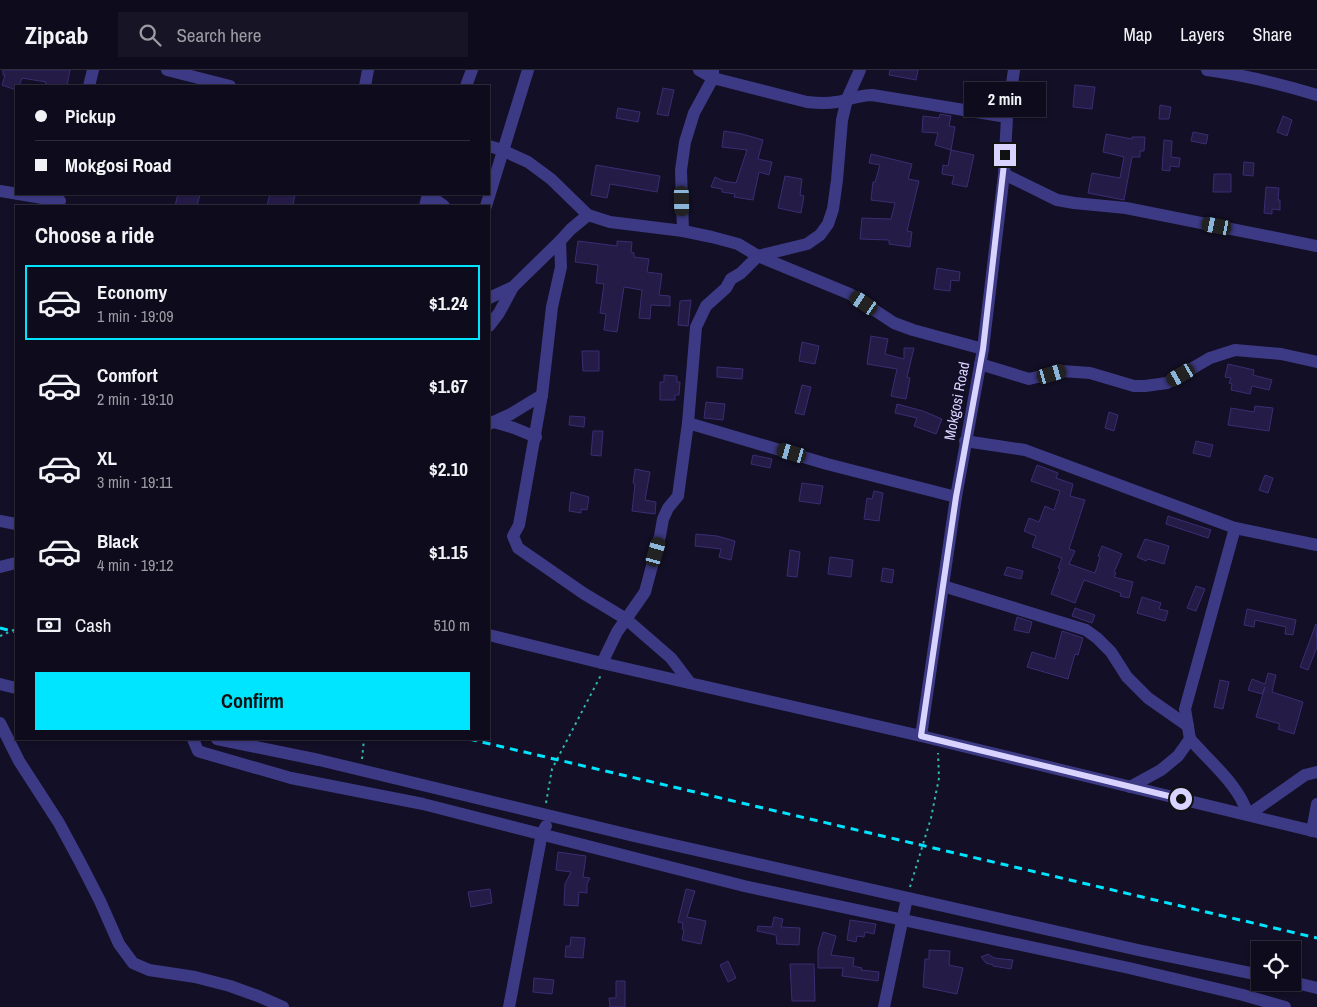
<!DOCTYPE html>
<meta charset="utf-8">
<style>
:root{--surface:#0e0b1c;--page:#171425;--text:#f1f3f6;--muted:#9b9ba3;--line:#2e2b3b;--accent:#00e5ff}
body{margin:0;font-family:"Archivo Narrow",sans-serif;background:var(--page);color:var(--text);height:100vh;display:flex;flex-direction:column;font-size:19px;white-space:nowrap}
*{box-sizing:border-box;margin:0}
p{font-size:16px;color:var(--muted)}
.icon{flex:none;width:28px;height:28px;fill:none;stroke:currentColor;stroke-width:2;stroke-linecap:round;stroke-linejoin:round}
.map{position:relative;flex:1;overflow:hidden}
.panel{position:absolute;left:15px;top:135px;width:475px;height:535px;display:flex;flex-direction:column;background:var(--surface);border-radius:0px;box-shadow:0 1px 4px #0004,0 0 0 1px var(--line)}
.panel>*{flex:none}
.guide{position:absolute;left:15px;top:15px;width:475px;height:110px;border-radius:0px;box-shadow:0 1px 4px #0004,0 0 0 1px var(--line);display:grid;align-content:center;height:110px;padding:0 20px;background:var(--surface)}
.tools{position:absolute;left:1251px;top:871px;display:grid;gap:10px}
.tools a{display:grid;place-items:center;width:50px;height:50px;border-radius:0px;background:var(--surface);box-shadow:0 1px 4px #0004,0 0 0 1px var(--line);font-size:25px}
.end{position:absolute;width:22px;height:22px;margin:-11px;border:6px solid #d9d4ff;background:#111;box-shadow:0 0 0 2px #111}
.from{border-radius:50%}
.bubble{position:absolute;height:35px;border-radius:0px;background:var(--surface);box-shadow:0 1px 4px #0004,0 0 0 1px var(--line);font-size:16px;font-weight:800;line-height:35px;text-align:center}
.car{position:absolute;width:15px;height:30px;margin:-15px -8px;border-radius:6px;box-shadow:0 0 4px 1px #0007;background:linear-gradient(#222 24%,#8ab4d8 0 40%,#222 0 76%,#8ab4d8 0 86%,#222 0)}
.guide b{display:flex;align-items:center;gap:18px;height:48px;font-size:19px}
.guide b+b{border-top:1px solid var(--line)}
.guide i{width:12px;height:12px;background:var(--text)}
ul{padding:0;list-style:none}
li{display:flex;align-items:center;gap:15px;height:75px;margin:0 10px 8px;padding:0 10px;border:2px solid transparent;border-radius:0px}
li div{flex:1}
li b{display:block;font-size:19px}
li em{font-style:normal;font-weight:800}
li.on{border-color:var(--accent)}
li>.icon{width:45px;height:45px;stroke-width:1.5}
h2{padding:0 20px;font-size:22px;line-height:60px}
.pay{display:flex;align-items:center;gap:12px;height:55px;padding:0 20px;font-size:19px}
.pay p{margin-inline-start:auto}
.action{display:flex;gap:10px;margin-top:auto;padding:10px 20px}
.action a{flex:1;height:58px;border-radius:0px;background:var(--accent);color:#111;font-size:20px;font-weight:800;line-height:58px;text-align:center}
header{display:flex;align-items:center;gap:30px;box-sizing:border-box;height:70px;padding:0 25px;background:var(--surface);border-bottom:1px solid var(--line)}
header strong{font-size:24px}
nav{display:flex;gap:28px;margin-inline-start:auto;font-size:18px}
.search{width:350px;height:45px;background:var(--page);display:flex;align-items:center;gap:12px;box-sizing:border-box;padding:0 18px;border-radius:0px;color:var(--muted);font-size:19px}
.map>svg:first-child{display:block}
.building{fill:#241b47;stroke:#3b2d73}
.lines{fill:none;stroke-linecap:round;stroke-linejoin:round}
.path{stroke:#2fb8b0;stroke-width:2;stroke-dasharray:2.5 4;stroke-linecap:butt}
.minor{stroke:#3d3a85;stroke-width:12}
.rail{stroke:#00e5ff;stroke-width:3;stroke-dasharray:8 6;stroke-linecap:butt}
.route{stroke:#d9d4ff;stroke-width:6}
.labels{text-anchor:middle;stroke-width:4;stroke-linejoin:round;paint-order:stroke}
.street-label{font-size:15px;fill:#d9d4ff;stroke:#130f26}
</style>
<header>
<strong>Zipcab</strong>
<div class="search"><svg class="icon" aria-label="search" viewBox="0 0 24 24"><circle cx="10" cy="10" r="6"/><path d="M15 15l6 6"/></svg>Search here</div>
<nav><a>Map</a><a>Layers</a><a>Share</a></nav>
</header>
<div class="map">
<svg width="1317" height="937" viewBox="0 0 1317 937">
<rect width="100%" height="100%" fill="#130f26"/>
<g class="building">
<polygon points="3,0 70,0 67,16 45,16 46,12 22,8 19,16 16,16 16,20 2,15 5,5 3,5"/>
<polygon points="890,0 918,0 916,10 889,5"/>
<polygon points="1075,15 1095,17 1092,39 1073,37"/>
<polygon points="663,18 674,20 668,46 657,44"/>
<polygon points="1160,35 1171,37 1169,49 1159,49"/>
<polygon points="618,38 640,42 638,52 616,48"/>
<polygon points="940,44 951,46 949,56 955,57 951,80 935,75 938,63 922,62 923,46 939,48"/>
<polygon points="1283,46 1292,50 1287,66 1277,62"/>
<polygon points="724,61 742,64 763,70 758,89 772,92 769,105 759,102 753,130 734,127 735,124 722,122 722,119 711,117 715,107 723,111 736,113 747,80 722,77"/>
<polygon points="1193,62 1208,65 1206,74 1191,71"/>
<polygon points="1106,64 1132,69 1132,67 1145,67 1144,81 1140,81 1140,87 1132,87 1124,130 1088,123 1092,103 1120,108 1124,87 1103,82"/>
<polygon points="1164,70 1172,71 1171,87 1180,88 1179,97 1170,96 1170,101 1162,100"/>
<polygon points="951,80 974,85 967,117 952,114 954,106 942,104 943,95 948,96"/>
<polygon points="871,84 912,94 908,109 919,111 907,161 912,162 910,177 889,174 889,170 860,169 862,148 891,149 895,133 871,130 873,112 875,112 880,95 869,93"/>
<polygon points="1244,92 1254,93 1253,106 1243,105"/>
<polygon points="596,95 660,106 657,122 610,114 607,128 591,125"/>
<polygon points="1214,104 1231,104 1231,122 1213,122"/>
<polygon points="785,106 802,109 800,125 804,126 801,143 778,138"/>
<polygon points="1266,117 1279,118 1278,130 1280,130 1280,140 1272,139 1272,144 1264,143"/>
<polygon points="178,124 200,124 197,136 175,136"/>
<polygon points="270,124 295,124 293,135 290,134 289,136 267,136"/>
<polygon points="578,171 617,176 617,171 632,172 631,182 634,183 634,187 649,189 647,202 662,204 659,225 670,226 670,236 651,235 650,249 639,248 642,220 624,217 617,262 604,260 606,244 600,243 604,214 596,213 598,195 575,192"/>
<polygon points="937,198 960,202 959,211 951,210 950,221 934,219"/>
<polygon points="691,230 688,256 678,255 680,231"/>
<polygon points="871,266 888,269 885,284 904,289 904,278 914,278 907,307 910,308 906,329 891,326 897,299 867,294"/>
<polygon points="802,272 819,276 815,294 799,291"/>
<polygon points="582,281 599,281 599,301 583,301"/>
<polygon points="1228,294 1254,300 1253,305 1272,310 1269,320 1252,316 1250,324 1231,320 1232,314 1229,313 1231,308 1225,307"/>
<polygon points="717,297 743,299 742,309 717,307"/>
<polygon points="664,305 677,306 677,312 680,312 679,325 675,325 675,330 660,330 660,312 664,312"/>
<polygon points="802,315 811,317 804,345 795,343"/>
<polygon points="706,332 725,334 723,350 704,348"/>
<polygon points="897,334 923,341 942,349 936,364 914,356 917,348 895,343"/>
<polygon points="1255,336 1273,338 1269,361 1228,355 1231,338 1254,342"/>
<polygon points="1109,342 1118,345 1114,361 1105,358"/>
<polygon points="570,346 585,347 584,357 569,355"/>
<polygon points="593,361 603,361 601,386 591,385"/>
<polygon points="1196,371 1213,375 1210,387 1193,383"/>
<polygon points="753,385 772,389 770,398 751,394"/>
<polygon points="1037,395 1058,403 1056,408 1073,414 1070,426 1085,430 1069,479 1075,481 1069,494 1095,503 1100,487 1098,486 1102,476 1122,484 1114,502 1116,503 1114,507 1133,512 1129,528 1120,526 1121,523 1084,510 1075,533 1051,524 1060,499 1058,498 1062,488 1032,477 1036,466 1024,461 1029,448 1039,452 1045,436 1054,440 1060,421 1031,411"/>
<polygon points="635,399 650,402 645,430 656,432 655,444 632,441 635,414 633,413"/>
<polygon points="1265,405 1273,408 1268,423 1259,420"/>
<polygon points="802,413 823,416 820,434 799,431"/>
<polygon points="874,421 883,423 879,451 864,449 867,428 872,429"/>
<polygon points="571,422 589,427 587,440 581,439 581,443 569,441"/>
<polygon points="1168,446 1211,460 1208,468 1166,454"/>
<polygon points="696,464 717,466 735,471 731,490 719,487 721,479 695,476"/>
<polygon points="1145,469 1169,476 1164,494 1148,489 1146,491 1137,487"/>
<polygon points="790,480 800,482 797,507 787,506"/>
<polygon points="830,487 853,490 851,507 828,504"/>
<polygon points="1007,497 1023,501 1021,509 1004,505"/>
<polygon points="883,498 894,500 892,513 881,511"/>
<polygon points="1196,516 1205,519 1196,541 1187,538"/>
<polygon points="1142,527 1161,533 1159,539 1168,541 1165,551 1137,543"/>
<polygon points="1075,538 1095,545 1092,553 1072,546"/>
<polygon points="1247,539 1296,550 1293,565 1285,564 1286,557 1255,550 1254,557 1244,555"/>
<polygon points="1017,547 1032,552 1029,563 1014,560"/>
<polygon points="1316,554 1317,577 1308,600 1300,597"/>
<polygon points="1062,561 1083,568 1078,585 1075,584 1068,609 1027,597 1032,582 1055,589"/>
<polygon points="1268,603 1276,605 1272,622 1303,632 1294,664 1278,659 1280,654 1256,647 1265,617 1262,624 1248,620 1252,609 1265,614"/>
<polygon points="1220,610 1229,612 1223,639 1214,637"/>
<polygon points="558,782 586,786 583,807 590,808 587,814 587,823 579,822 578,836 564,835 565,814 571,802 556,800"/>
<polygon points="490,819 492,833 471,837 468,822"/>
<polygon points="686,819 695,821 687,847 706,851 701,874 682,870 684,860 682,859 683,853 678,852"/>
<polygon points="774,847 783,849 781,857 800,858 799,875 777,874 776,865 757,861 758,856 772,857"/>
<polygon points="850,850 876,854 874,864 865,862 864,867 857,866 856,872 847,870"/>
<polygon points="823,862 836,866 831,885 854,888 853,896 862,898 861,900 879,902 878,911 842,906 843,898 818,898 818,879"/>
<polygon points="571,867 585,868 583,888 565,887 566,876 570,876"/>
<polygon points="929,880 950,881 949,895 963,898 957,924 923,917 925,889 929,889"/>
<polygon points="988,884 994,888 1013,890 1011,899 993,896 993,895 986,893 981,887"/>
<polygon points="728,891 736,908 728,912 720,895"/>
<polygon points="790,894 814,894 815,931 792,931"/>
<polygon points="534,908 554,910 552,924 533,922"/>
<polygon points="616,911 625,911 625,937 610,937 609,928 616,928"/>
</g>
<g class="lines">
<g class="path">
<polyline points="0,566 16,559"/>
<polyline points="362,689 364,669"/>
<polyline points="546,733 552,699 601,605"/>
<polyline points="910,817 931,748 939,708 938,683"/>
</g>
<g class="minor">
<polyline points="167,0 230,16"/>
<path d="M699,0L713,8L807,32C816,33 826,34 836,32C849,30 859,25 872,25L1007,47"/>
<path d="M1207,0C1244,5 1281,14 1317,25"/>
<polyline points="89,16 93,0"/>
<polyline points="365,16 368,0"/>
<polyline points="466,16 472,0"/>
<polyline points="489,76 502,80 528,92 551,109 588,145 610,152 683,161 712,167 738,174 758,186 850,224 894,253 913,260 983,279"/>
<polyline points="1004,104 1057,130 1074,133 1126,138 1317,176"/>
<polyline points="0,121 60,131"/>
<polyline points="428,124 444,136"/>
<polyline points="425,136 428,124"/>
<polyline points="486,136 528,0"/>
<polyline points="588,145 571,159 560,171 561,197 552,237 542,325 519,455 513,466 518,478 583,523 626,549 671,588 690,613"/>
<polyline points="683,161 681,100 685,72 694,43 713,8 713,0"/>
<polyline points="489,228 513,217 560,171"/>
<polyline points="489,256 499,243 513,217"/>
<polyline points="980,294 1029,309 1062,301 1090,303 1134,316 1145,316 1167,313 1210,288 1235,280 1281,284 1317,292"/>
<polyline points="494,352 514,358 536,367"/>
<polyline points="688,353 827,394 956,427"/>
<polyline points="489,354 511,344 542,325"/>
<polyline points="965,371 1025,380 1235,458 1317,475"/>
<polyline points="0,451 16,454"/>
<polyline points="0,497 16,493"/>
<polyline points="943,516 1086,560 1097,568 1111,582 1127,607 1148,628 1188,656"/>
<polyline points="489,565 602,593 921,666 1317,762"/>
<polyline points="602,593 617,562 645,522 660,466 663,449 668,438 678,426 688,353 696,257 706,236 726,218 731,209 741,203 758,186 807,174 820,165 828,154 833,139 837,110 842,50 847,29 860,0"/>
<polyline points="0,614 16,618"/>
<polyline points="0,653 19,691 59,753 80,792 100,831 119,874 133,893 149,900 195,907 230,916 258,926 283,937"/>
<polyline points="921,666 956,427 983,279 1004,104 1007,47 1014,0"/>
<polyline points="193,669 198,681 204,683 291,708 423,734 744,816 1129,898 1243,925 1285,937"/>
<polyline points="217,669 319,690 634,766 1138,880 1260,905"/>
<path d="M1190,669C1211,693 1239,715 1248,745L1305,705L1317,702"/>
<polyline points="1130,717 1161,700 1178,686 1190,669 1185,639 1235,458"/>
<polyline points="1312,761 1317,734"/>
<polyline points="1292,912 1317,918"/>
<polyline points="509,937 542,763 546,756"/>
<polyline points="884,937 907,828"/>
</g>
<g class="rail">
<polyline points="0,558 16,562"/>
<polyline points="469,669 1317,868"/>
</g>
</g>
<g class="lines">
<polyline class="route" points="1005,85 983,279 956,427 921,666 1181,729"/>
</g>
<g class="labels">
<g class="street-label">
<text transform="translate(957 331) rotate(-79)" y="5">Mokgosi Road</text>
</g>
</g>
</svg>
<div class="tools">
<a><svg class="icon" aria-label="locate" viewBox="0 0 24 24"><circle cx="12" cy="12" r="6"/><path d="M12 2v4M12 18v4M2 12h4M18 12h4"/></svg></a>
</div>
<i class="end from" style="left:1181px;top:729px"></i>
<i class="end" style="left:1005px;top:85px"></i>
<div class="bubble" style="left:964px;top:12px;width:82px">2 min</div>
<i class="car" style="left:682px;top:131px;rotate:179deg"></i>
<i class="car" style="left:1217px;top:156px;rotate:281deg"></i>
<i class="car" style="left:864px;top:233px;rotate:304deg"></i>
<i class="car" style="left:1052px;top:304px;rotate:74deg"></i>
<i class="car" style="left:1181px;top:305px;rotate:240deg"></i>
<i class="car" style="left:792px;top:383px;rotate:286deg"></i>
<i class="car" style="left:656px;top:482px;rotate:16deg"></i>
<div class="guide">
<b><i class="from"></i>Pickup</b>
<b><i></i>Mokgosi Road</b>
</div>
<section class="panel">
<h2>Choose a ride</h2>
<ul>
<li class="on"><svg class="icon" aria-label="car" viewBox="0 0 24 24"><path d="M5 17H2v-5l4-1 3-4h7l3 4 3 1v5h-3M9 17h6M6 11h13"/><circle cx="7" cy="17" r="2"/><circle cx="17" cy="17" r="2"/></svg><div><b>Economy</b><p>1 min · 19:09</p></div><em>$1.24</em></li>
<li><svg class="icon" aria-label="car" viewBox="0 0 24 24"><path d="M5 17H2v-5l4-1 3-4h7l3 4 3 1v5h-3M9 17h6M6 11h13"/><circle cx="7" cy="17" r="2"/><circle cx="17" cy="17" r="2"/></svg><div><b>Comfort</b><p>2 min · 19:10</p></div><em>$1.67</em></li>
<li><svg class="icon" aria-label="car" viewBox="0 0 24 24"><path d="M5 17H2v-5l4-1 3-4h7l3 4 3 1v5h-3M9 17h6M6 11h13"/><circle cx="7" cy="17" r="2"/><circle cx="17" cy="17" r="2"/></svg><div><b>XL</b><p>3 min · 19:11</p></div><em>$2.10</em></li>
<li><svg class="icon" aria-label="car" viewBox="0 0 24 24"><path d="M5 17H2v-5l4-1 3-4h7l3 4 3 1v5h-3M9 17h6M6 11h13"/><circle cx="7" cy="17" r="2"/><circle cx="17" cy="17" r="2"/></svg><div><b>Black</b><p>4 min · 19:12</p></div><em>$1.15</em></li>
</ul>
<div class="pay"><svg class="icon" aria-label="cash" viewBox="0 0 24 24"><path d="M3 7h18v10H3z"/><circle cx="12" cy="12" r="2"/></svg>Cash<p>510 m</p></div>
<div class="action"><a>Confirm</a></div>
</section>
</div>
